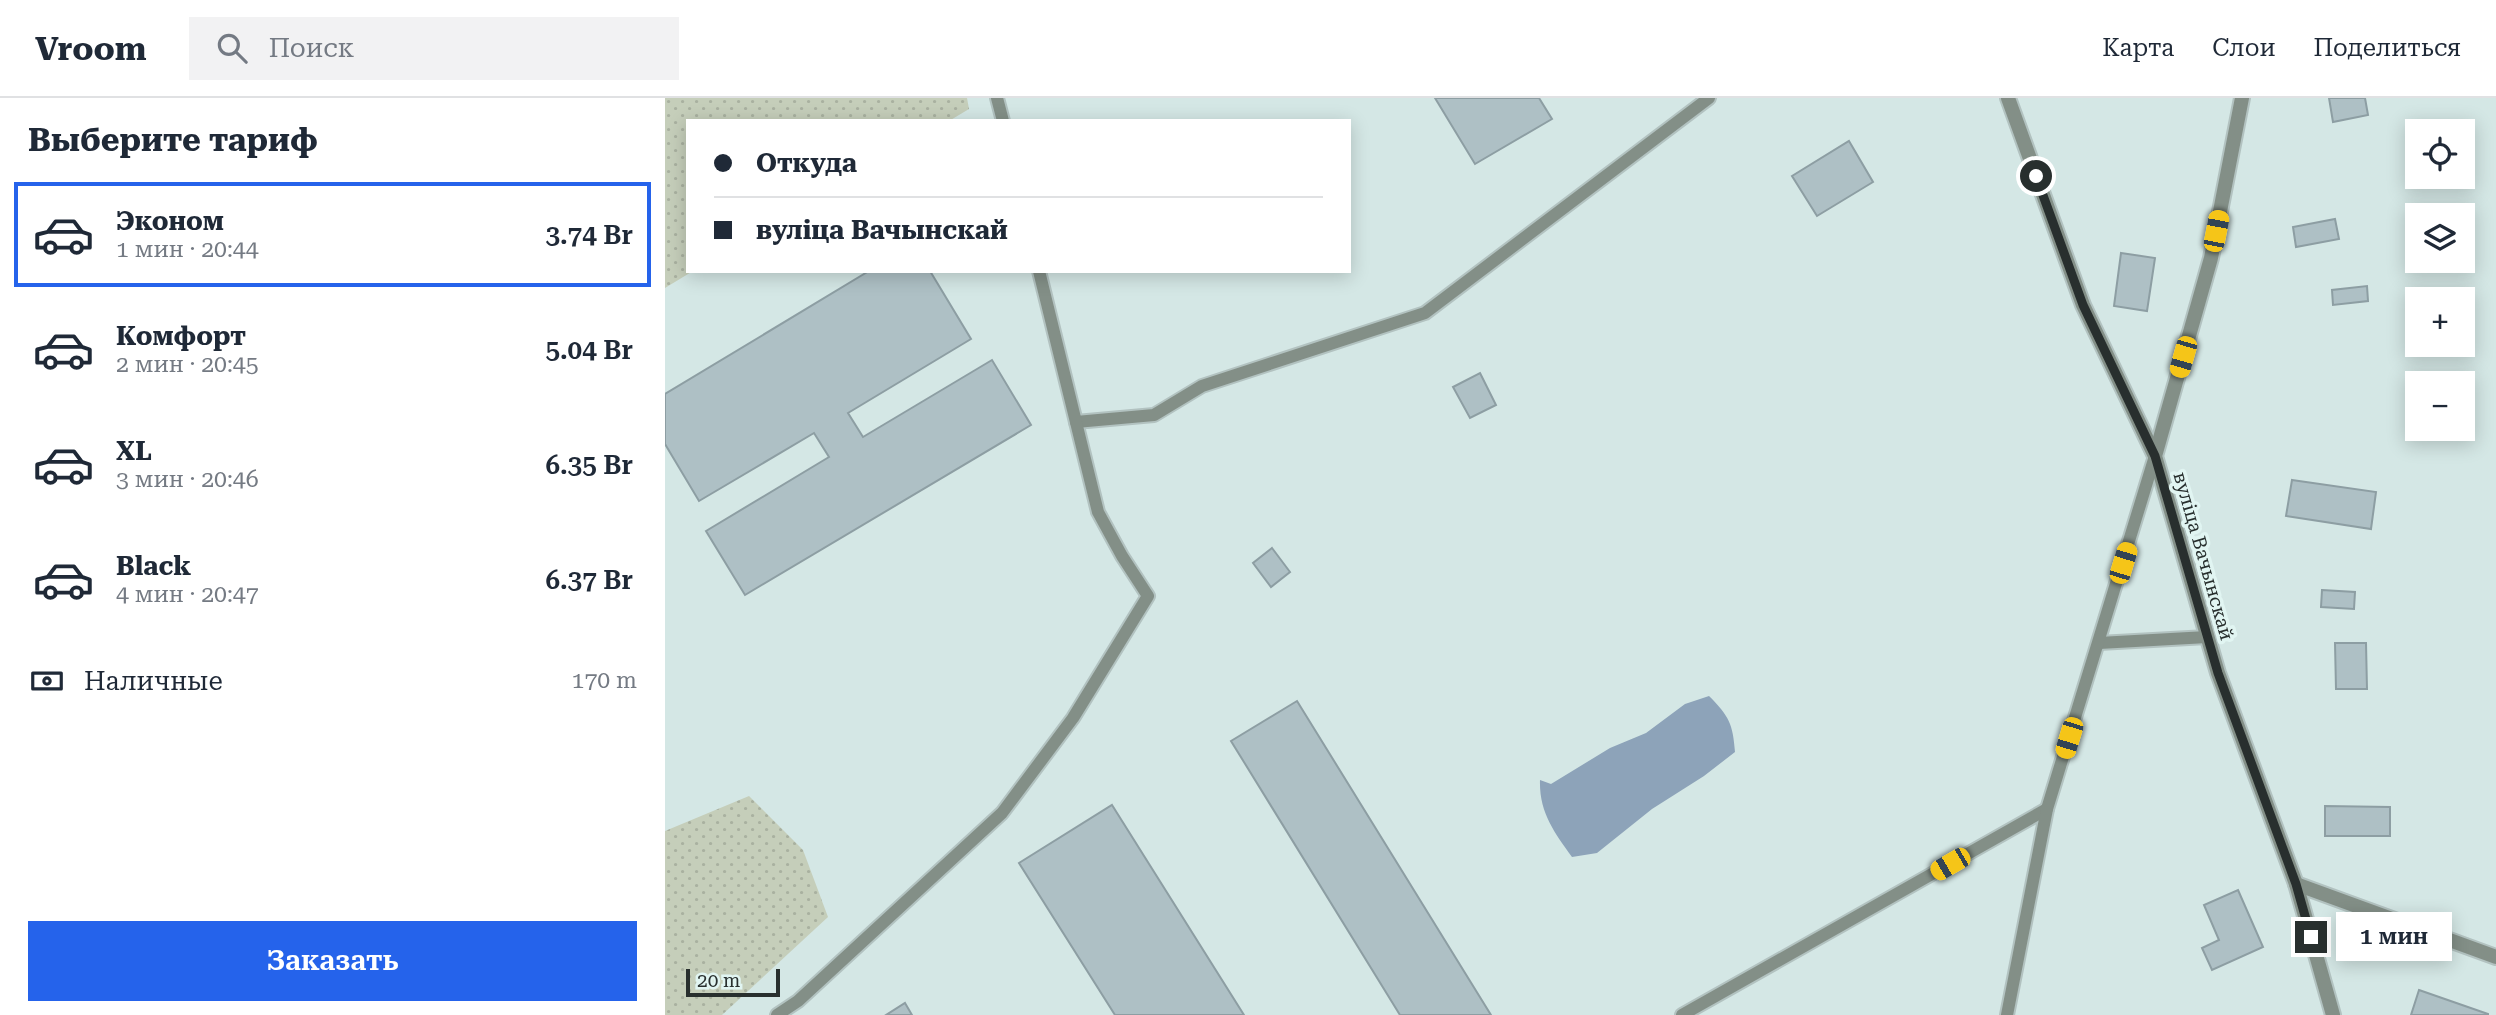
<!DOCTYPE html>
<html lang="ru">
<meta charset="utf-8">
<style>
:root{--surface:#fff;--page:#f2f2f3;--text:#1f2937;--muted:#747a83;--line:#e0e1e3;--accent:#2563eb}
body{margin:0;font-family:"Roboto Serif",serif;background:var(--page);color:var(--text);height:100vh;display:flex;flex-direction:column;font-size:26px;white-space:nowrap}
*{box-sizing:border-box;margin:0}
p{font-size:23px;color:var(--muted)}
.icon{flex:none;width:38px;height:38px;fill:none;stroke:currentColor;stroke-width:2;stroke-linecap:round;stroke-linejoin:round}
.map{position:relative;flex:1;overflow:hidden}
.sheet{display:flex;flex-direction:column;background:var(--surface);width:665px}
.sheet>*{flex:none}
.guide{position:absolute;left:21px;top:21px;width:665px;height:154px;border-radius:0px;box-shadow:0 4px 18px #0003;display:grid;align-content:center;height:154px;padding:0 28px;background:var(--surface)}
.tools{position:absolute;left:1740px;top:21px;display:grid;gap:14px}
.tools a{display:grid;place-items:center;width:70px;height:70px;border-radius:0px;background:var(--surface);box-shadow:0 4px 18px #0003;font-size:35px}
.scale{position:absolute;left:21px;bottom:18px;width:94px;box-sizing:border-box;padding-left:7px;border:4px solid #282f2e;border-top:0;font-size:19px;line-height:24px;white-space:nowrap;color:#282f2e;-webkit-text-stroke:5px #e1f5f2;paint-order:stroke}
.end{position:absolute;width:32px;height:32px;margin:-16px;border:9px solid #282f2e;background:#fff;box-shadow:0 0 0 4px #fff}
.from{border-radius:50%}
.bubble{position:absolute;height:49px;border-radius:0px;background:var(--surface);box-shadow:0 4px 18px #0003;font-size:23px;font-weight:600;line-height:49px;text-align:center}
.car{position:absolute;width:21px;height:42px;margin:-21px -10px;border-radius:9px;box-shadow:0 0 5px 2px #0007;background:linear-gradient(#f5c518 24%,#345 0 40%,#f5c518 0 76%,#345 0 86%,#f5c518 0)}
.guide b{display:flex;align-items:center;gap:24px;height:66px;font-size:26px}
.guide b+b{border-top:2px solid var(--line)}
.guide i{width:18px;height:18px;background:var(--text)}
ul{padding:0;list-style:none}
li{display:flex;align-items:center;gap:21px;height:105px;margin:0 14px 10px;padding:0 14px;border:4px solid transparent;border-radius:0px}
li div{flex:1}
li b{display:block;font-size:26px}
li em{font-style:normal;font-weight:600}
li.current{border-color:var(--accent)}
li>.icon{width:63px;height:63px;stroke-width:1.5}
h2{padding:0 28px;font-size:32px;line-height:84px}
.pay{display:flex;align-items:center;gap:18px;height:77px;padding:0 28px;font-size:26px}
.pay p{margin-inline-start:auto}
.primary-button{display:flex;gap:14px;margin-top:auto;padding:14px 28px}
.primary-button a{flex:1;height:80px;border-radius:0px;background:var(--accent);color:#fff;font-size:28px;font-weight:600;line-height:80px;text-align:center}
header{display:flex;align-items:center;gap:42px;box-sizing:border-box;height:98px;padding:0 35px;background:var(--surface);border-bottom:2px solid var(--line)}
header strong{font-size:33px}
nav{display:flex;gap:38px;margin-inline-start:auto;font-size:24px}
.search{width:490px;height:63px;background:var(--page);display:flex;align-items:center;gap:18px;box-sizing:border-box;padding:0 24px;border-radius:0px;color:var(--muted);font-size:26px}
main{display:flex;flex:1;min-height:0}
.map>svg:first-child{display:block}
.grass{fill:url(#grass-dots)}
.water{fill:#8da3b9}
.building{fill:#aec0c5;stroke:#8d9ea3;stroke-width:2}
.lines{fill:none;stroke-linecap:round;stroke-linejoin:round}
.service-casing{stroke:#b2c2c0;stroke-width:16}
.minor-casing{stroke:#b2c2c0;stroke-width:18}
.service{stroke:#838f87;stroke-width:12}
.minor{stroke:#838f87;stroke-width:14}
.route{stroke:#282f2e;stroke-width:9}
.labels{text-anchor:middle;stroke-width:7;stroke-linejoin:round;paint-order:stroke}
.street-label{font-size:19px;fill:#282f2e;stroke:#e1f5f2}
</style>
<header>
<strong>Vroom</strong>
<div class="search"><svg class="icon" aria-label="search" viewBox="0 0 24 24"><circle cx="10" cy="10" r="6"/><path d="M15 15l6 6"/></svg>Поиск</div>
<nav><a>Карта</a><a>Слои</a><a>Поделиться</a></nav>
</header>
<main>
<section class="sheet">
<h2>Выберите тариф</h2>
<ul>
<li class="current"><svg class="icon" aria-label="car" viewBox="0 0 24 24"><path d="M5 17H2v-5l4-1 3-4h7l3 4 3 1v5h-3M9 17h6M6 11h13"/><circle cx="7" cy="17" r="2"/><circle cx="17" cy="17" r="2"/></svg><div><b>Эконом</b><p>1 мин · 20:44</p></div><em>3.74 Br</em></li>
<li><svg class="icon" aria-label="car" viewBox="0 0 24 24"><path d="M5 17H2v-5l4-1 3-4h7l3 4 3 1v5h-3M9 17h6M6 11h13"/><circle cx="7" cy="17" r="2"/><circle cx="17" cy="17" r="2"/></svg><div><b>Комфорт</b><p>2 мин · 20:45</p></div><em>5.04 Br</em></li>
<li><svg class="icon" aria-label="car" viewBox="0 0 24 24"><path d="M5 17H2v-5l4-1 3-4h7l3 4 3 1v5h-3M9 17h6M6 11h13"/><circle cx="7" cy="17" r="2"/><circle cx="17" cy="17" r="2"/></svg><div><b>XL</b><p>3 мин · 20:46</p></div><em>6.35 Br</em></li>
<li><svg class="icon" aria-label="car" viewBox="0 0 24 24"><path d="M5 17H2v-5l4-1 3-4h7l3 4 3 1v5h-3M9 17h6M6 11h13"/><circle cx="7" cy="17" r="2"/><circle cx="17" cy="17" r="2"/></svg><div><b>Black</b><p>4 мин · 20:47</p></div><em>6.37 Br</em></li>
</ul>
<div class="pay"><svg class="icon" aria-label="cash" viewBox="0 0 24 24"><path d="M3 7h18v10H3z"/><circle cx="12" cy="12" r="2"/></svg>Наличные<p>170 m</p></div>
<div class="primary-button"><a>Заказать</a></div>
</section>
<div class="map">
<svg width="1831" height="917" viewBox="0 0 1831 917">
<defs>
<pattern id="grass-dots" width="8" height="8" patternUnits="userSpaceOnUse" patternTransform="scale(1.75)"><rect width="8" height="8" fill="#c5ceba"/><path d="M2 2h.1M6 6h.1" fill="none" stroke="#a9b1a0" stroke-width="1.8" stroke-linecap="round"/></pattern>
</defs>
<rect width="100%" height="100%" fill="#d4e7e5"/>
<g class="grass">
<polygon points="0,0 302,0 304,11 284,23 23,23 23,173 28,173 0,190"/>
<polygon points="84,698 138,752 163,819 57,917 0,917 0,733"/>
</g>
<path class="water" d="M1044,598C1064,618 1068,626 1070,654L1039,678L987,711L932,755L907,759C889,734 874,714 875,682L886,686L945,650L981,635L1020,606Z"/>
<g class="building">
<polygon points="770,0 874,0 887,21 810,66"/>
<polygon points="1664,0 1700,0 1703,17 1668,24"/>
<polygon points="1184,43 1208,84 1152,118 1127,78"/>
<polygon points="1670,121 1674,141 1631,149 1628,129"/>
<polygon points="1456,155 1490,160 1482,213 1449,208"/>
<polygon points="204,173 265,173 306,241 183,315 198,339 327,262 366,327 80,497 41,433 164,359 149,335 34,403 0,346 0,296"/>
<polygon points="1702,188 1703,203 1668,207 1667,192"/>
<polygon points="815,275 831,307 805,320 788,289"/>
<polygon points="1627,382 1711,394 1706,431 1621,418"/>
<polygon points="607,450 625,474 606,489 588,465"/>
<polygon points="1657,492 1690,494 1689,511 1656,509"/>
<polygon points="1670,545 1701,545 1702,591 1671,591"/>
<polygon points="632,603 826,917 735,917 566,643"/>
<polygon points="447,707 579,917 450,917 354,765"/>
<polygon points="1660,708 1725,709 1725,738 1660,738"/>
<polygon points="1573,792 1598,849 1547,872 1537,850 1554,842 1539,807"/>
<polygon points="1754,892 1823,916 1823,917 1746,917"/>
<polygon points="240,905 247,917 221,917"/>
</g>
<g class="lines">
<g class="service-casing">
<g id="service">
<polyline points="332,0 338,23"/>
<polyline points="411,324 489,317 537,288 760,215 1044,0"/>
<polyline points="1434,545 1542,539"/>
<polyline points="112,917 133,903 337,715 408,620 483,498 457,458 433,414 374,173"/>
<polyline points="1017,917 1382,711"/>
<polyline points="1342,917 1382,711 1490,358"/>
</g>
</g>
<g class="minor-casing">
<g id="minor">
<polyline points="1343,0 1418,207 1490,358"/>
<polyline points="1577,0 1546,160 1490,358 1553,575 1631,786 1668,917"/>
<polyline points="1631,786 1831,859"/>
</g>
</g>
<use href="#service" class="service"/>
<use href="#minor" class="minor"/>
</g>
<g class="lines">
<polyline class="route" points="1371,78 1418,207 1490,358 1553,575 1631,786 1646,839"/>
</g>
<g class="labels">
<g class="street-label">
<text transform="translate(1539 458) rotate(74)" y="7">вуліца Вачынскай</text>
</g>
</g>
</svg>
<div class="tools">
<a><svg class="icon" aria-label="locate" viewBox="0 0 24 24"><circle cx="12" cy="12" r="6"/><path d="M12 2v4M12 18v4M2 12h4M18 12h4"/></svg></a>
<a><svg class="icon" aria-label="layers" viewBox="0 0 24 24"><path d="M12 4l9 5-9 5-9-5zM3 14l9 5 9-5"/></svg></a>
<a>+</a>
<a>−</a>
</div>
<div class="scale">20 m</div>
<i class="end from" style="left:1371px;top:78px"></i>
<i class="end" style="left:1646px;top:839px"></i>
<div class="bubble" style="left:1671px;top:814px;width:116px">1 мин</div>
<i class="car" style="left:1551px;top:133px;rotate:11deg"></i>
<i class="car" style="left:1518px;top:259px;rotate:196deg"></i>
<i class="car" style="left:1458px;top:465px;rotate:17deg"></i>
<i class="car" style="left:1404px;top:640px;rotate:197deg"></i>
<i class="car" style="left:1285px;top:766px;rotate:240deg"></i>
<div class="guide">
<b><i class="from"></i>Откуда</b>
<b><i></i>вуліца Вачынскай</b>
</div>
</div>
</main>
